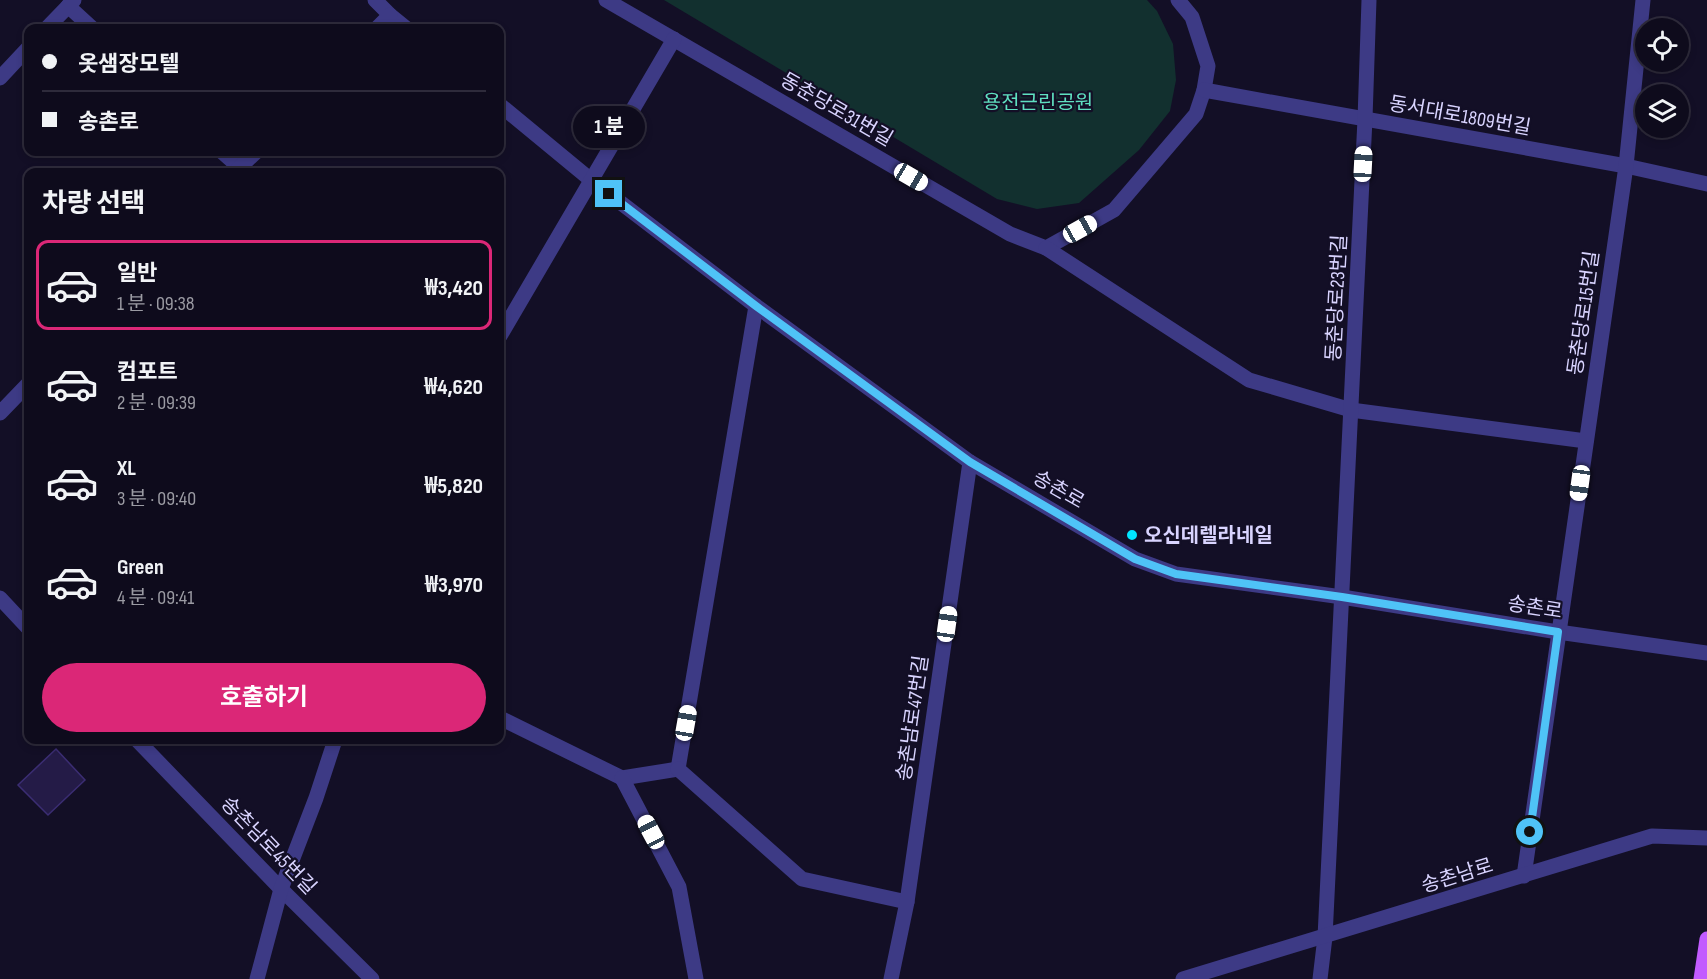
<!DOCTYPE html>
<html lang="ko">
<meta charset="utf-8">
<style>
:root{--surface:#0e0b1c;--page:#171425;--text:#f1f3f6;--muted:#9b9ba3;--line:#2e2b3b;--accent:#db2777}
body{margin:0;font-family:"Sofia Sans Condensed","Noto Sans KR",sans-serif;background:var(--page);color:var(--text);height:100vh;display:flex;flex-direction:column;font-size:22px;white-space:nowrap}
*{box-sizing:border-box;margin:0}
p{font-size:20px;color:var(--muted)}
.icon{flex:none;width:33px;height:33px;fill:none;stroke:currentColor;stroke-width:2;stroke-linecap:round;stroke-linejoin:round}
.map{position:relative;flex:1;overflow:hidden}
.drawer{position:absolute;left:24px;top:168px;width:480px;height:576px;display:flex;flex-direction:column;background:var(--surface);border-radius:12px;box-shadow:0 3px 9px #0003,0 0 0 2px var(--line)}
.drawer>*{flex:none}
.top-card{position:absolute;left:24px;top:24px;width:480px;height:132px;border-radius:12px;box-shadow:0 3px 9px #0003,0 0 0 2px var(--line);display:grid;align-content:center;height:132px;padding:0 18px;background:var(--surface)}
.controls{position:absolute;left:1635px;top:18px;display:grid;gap:12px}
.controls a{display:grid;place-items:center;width:54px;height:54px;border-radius:50%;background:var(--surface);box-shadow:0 3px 9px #0003,0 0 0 2px var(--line);font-size:30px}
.end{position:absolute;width:27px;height:27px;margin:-14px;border:8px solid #4fc3f7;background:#111;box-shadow:0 0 0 3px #111}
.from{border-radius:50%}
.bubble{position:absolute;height:42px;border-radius:21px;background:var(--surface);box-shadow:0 3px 9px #0003,0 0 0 2px var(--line);font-size:20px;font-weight:700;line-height:42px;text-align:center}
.car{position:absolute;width:18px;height:36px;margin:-18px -9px;border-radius:8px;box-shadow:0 0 4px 2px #0007;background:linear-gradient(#fff 24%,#345 0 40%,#fff 0 76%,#345 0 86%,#fff 0)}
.top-card b{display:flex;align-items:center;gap:21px;height:57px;font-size:22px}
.top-card b+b{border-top:2px solid var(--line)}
.top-card i{width:15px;height:15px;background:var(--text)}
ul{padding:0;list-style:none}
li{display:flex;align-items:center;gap:18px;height:90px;margin:0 12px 9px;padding:0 6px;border:3px solid transparent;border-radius:12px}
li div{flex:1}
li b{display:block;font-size:22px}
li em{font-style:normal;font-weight:700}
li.current{border-color:var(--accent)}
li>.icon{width:54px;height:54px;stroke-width:1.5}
h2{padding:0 18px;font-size:27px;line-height:72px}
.primary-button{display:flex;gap:12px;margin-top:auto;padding:12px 18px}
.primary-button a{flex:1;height:69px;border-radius:36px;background:var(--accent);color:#fff;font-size:24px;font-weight:700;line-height:69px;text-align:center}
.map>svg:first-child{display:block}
.green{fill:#12302f}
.building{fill:#241b47;stroke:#3b2d73;stroke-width:1.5}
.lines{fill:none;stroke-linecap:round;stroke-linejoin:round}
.minor{stroke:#3d3a85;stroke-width:15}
.tertiary{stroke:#3d3a85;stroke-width:15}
.primary{stroke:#c25bff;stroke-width:15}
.route{stroke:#4fc3f7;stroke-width:8}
.poi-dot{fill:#00e5ff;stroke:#130f26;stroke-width:2}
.labels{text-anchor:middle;stroke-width:4.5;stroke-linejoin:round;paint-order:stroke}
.park-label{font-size:20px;fill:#5fe0c0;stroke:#130f26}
.street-label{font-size:20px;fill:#d9d4ff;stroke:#130f26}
.poi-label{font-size:20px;font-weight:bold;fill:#d9d4ff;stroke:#130f26;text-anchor:start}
</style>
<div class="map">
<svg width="1707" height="979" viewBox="0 0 1707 979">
<rect width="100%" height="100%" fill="#130f26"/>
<polygon class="green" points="664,0 1147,0 1157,11 1173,44 1176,80 1170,111 1139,150 1079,203 1037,209 997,199"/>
<polygon class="building" points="56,749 85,780 48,815 18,785"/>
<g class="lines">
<g class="minor">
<polyline points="375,0 390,15 406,28"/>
<polyline points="606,0 1010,234 1046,248 1114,210 1196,114 1204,90 1208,66 1192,17 1178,0"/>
<polyline points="68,6 92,28"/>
<polyline points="47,28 74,0"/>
<polyline points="377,28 390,15"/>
<polyline points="0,78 28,48"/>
<polyline points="1204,90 1626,166 1707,184"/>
<polyline points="500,105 591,180 756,306 970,462 1135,559 1176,574 1342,597 1558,632 1707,653"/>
<polyline points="222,152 240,168"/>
<polyline points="235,172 256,152"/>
<polyline points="1046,248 1249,380 1351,410 1586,441"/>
<polyline points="500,336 674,39"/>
<polyline points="0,413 28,384"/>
<polyline points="0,598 28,628"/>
<polyline points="500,718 622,778 678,769"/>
<polyline points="137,740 281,889 372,979"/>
<polyline points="678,769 756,306"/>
<polyline points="678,769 802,879 907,902"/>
<polyline points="622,778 679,887 696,979"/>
<polyline points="1524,876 1626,166 1643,0"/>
<polyline points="257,979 281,889 316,798 335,740"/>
<polyline points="891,979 907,902 970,462"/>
<polyline points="1320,979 1325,937 1365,119 1369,0"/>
</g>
<polyline class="tertiary" points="1183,979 1652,836 1707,838"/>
<polyline class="primary" points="1701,979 1707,939"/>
</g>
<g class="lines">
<polyline class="route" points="609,194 756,306 970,462 1135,559 1176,574 1342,597 1558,632 1530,832"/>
</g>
<circle class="poi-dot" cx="1132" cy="535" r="6"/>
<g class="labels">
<g class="park-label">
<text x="1038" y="109">용전근린공원</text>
</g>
<g class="street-label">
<text transform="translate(837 109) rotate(30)" y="7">동춘당로31번길</text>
<text transform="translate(1460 115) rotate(10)" y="7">동서대로1809번길</text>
<text transform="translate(1336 298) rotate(-87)" y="7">동춘당로23번길</text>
<text transform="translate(1583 313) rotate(-82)" y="7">동춘당로15번길</text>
<text transform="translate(1059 489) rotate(30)" y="7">송촌로</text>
<text transform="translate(1535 607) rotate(9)" y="7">송촌로</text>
<text transform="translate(912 718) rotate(-82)" y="7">송촌남로47번길</text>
<text transform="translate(269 845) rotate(46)" y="7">송촌남로45번길</text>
<text transform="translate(1457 875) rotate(-17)" y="7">송촌남로</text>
</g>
<g class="poi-label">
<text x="1144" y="542">오신데렐라네일</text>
</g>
</g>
</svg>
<div class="controls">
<a><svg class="icon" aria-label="locate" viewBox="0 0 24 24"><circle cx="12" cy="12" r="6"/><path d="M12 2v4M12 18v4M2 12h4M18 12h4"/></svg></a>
<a><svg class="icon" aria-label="layers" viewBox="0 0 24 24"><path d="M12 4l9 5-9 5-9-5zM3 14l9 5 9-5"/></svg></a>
</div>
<i class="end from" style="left:1530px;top:832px"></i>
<i class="end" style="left:609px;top:194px"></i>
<div class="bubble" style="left:573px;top:106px;width:72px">1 분</div>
<i class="car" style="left:1363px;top:164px;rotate:3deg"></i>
<i class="car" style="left:911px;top:177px;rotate:120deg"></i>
<i class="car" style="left:1080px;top:229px;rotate:61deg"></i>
<i class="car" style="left:1580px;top:483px;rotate:188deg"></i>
<i class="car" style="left:947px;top:624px;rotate:8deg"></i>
<i class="car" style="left:686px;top:723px;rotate:10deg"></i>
<i class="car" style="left:651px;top:832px;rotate:332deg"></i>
<div class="top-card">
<b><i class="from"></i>옷샘장모텔</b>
<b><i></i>송촌로</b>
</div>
<section class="drawer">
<h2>차량 선택</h2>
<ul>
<li class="current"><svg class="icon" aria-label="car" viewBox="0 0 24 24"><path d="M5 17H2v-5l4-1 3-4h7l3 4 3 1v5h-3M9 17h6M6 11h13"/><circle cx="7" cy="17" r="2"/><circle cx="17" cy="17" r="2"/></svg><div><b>일반</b><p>1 분 · 09:38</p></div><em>₩3,420</em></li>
<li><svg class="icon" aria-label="car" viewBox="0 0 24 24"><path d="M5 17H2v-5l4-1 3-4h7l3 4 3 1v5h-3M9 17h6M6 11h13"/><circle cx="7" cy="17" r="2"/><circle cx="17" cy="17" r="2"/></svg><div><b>컴포트</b><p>2 분 · 09:39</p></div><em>₩4,620</em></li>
<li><svg class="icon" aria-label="car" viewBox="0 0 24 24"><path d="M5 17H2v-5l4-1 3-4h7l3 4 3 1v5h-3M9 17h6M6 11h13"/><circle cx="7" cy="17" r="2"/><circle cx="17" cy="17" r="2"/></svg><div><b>XL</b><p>3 분 · 09:40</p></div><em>₩5,820</em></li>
<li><svg class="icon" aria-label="car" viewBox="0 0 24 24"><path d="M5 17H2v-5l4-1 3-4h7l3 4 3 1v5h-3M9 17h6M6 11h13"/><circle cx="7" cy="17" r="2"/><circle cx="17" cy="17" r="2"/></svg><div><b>Green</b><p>4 분 · 09:41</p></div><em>₩3,970</em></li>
</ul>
<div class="primary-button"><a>호출하기</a></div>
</section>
</div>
